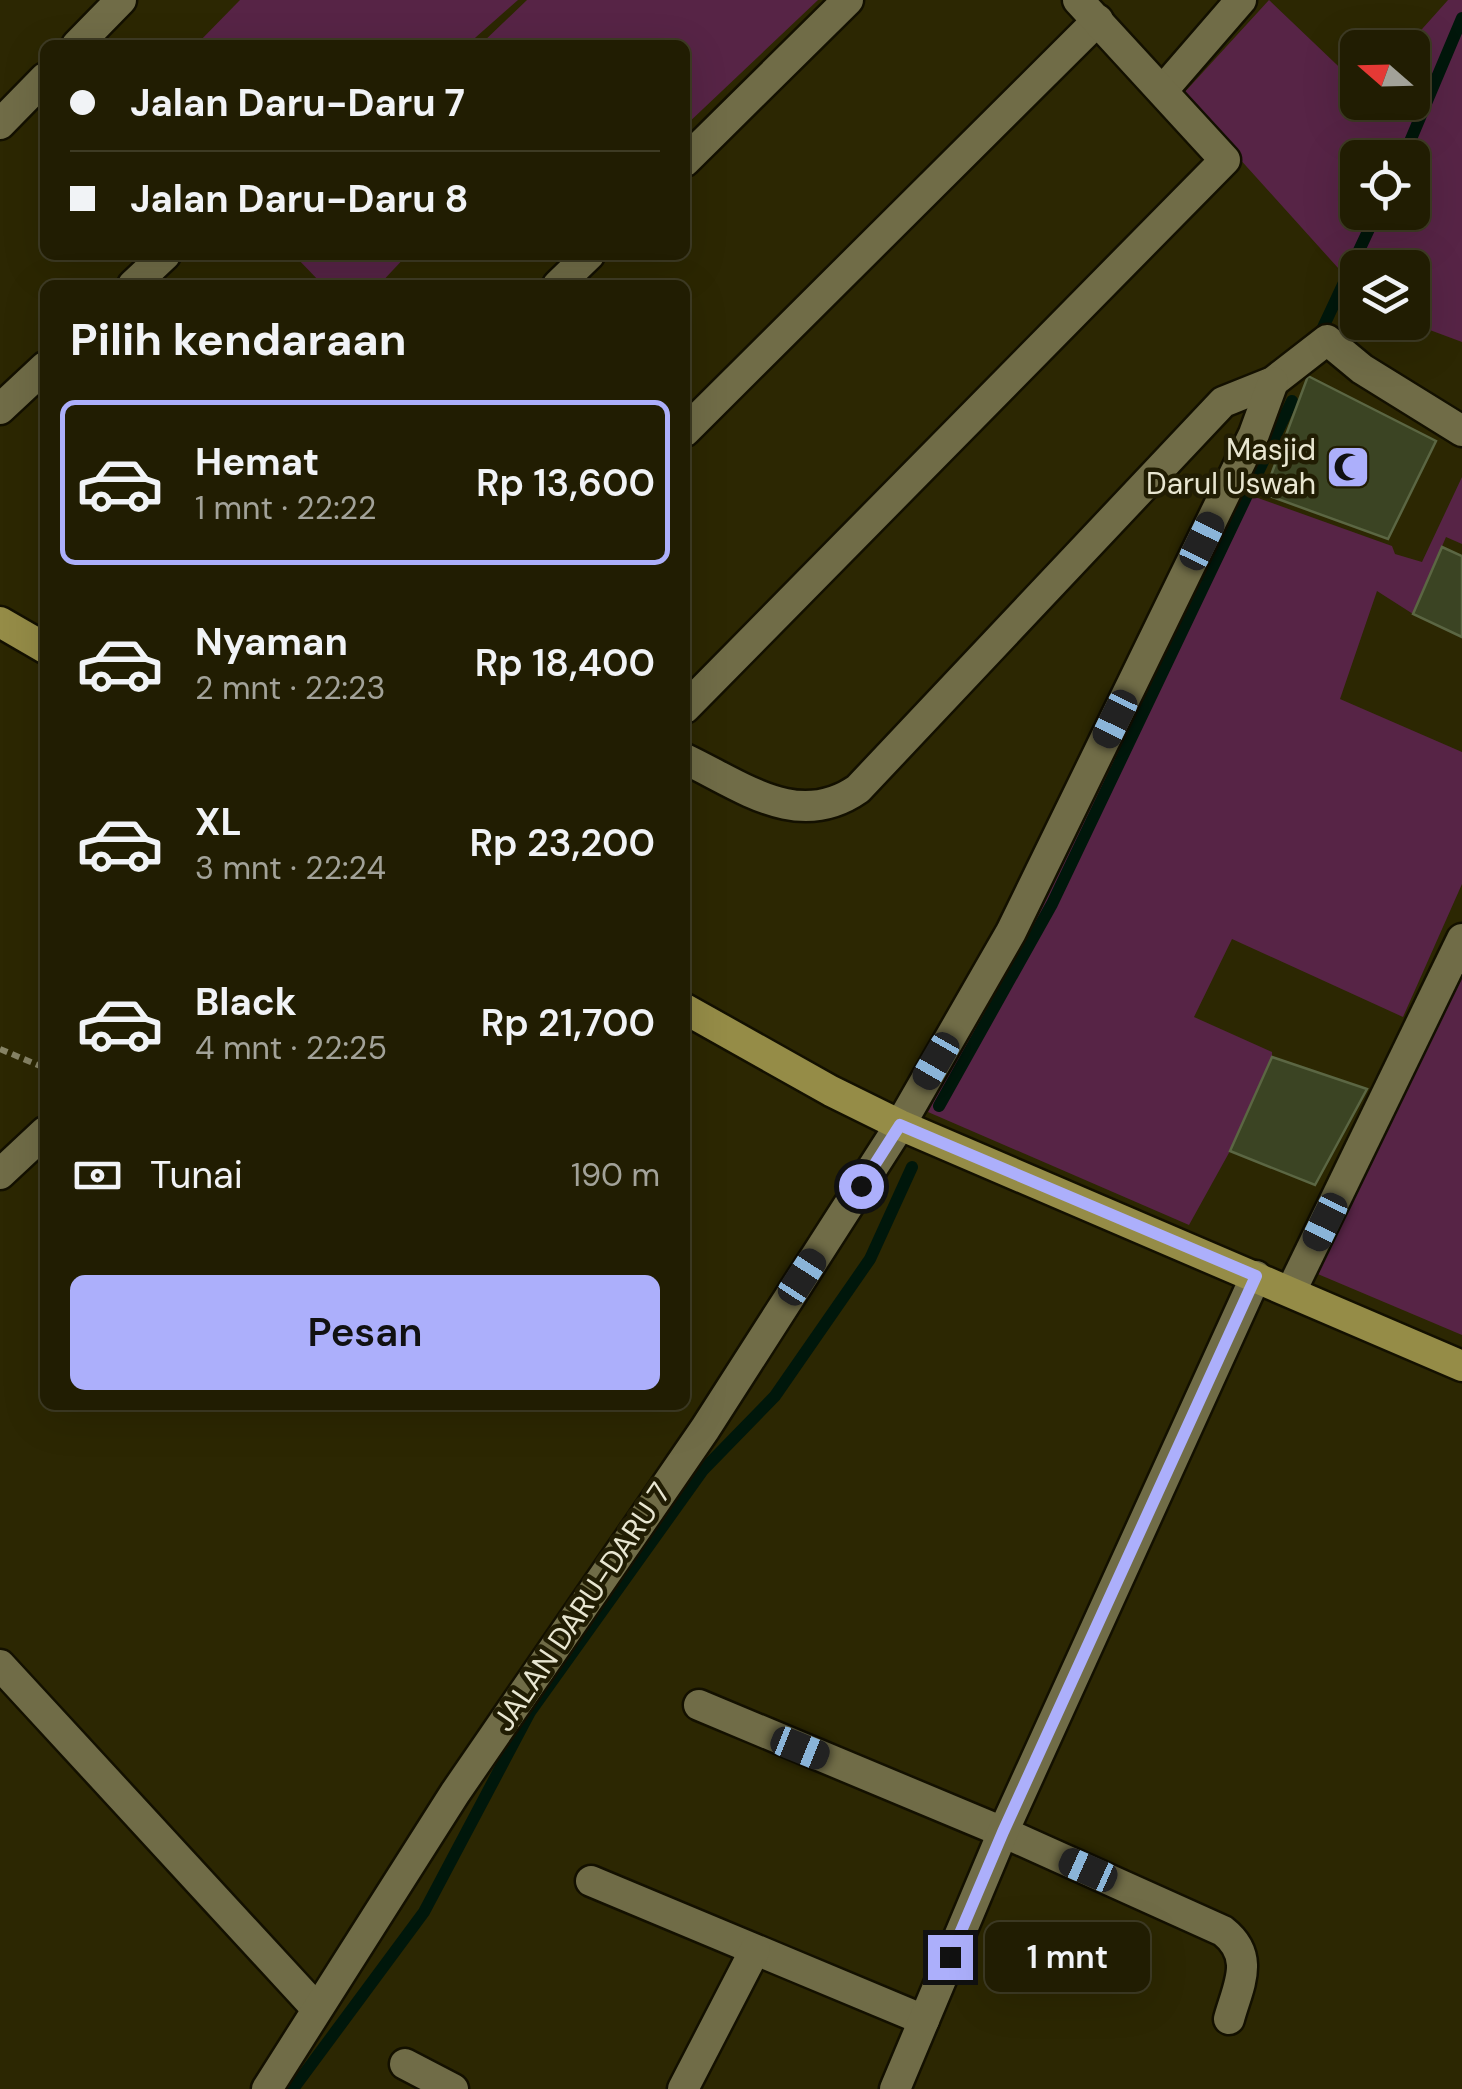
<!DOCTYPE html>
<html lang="id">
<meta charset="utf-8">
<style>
:root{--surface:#211d02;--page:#29260c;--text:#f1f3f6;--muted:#a2a299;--line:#3e3b24;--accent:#acaffb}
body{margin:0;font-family:"DM Sans",sans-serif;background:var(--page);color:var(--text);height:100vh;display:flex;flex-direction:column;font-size:38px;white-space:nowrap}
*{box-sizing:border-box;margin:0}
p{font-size:32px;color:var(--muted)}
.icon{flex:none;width:55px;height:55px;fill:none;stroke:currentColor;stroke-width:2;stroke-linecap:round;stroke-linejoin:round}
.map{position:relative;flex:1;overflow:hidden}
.sheet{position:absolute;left:40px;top:280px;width:650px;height:1130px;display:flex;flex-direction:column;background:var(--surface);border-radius:15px;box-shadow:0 10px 40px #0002,0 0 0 2px var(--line)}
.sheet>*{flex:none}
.banner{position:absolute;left:40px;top:40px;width:650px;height:220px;border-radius:15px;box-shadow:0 10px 40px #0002,0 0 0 2px var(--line);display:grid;align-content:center;height:220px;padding:0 30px;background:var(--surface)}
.needle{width:65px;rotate:290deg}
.controls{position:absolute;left:1340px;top:30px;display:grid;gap:20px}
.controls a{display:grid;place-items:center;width:90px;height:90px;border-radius:15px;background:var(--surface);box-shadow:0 10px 40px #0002,0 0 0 2px var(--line);font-size:50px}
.end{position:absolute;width:45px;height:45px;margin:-22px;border:12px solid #acaffb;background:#111;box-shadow:0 0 0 5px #111}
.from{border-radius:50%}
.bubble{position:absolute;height:70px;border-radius:15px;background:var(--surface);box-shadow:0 10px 40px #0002,0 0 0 2px var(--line);font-size:32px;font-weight:600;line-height:70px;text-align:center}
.car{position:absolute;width:30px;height:60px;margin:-30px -15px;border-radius:12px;box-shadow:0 0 8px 2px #0007;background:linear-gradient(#222 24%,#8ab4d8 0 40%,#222 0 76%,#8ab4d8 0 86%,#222 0)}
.banner b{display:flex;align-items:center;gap:35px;height:95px;font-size:38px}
.banner b+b{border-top:2px solid var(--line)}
.banner i{width:25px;height:25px;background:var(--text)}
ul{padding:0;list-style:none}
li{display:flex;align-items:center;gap:30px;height:165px;margin:0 20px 15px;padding:0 10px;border:5px solid transparent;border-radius:15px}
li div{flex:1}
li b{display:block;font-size:38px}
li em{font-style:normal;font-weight:600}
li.current{border-color:var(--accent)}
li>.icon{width:90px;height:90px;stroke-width:1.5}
h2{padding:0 30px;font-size:45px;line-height:120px}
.pay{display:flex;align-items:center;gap:25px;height:110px;padding:0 30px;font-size:38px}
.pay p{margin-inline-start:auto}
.cta{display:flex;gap:20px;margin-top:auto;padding:20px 30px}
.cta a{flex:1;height:115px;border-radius:15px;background:var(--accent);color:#111;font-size:40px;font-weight:600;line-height:115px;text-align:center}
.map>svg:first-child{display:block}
.green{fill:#572446;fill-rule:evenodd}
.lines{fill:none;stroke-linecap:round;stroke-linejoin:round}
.stream{stroke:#00170b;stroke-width:12}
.building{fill:#3b4423;stroke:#5b6643;stroke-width:2.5}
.minor-casing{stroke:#131000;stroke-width:35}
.major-casing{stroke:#131000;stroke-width:35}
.path{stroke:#868365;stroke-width:6;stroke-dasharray:8 5;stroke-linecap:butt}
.minor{stroke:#706c47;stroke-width:30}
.major{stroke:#958c47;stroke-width:30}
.route{stroke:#acaffb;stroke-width:12}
.labels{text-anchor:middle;stroke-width:9;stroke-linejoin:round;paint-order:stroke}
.poi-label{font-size:30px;fill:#e8e6d1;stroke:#211d03;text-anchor:end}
.street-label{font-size:30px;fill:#e8e6d1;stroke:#211d03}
</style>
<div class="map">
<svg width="1462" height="2089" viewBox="0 0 1462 2089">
<rect width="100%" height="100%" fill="#2c2702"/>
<g class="green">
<polygon points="240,0 518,0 467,45 196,45"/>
<polygon points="527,0 818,0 685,126 685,45 480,45"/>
<path d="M1269,0L1357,84L1358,102H1412V48L1406,47L1448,0H1462V342L1411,323L1412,268H1358L1357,289L1182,95ZM1358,158H1412V212H1358Z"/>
<polygon points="294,255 407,255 379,285 323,285"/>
<polygon points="1462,477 1462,544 1446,537 1413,614 1377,591 1340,699 1462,752 1462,884 1403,1017 1232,939 1194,1017 1272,1052 1272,1057 1230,1151 1189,1225 928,1112 1061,858 1244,493 1392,546 1395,554 1422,562"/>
<polygon points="1462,960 1462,1335 1313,1272"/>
</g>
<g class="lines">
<g class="stream">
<polyline points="1403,158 1462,18"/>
<polyline points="1319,336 1377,212"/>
<polyline points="939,1106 1052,904 1292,401"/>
<polyline points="293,2089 424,1912 530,1712 703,1470 775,1396 870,1259 912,1167"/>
</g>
</g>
<g class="building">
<polygon points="1308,376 1436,441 1388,539 1264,494"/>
<polygon points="1442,547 1462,556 1462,637 1413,614"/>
<polygon points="1272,1057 1367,1089 1315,1185 1230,1151"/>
</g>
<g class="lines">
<g class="minor-casing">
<g id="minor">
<polyline points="77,45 121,0"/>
<polyline points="1163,90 1241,0"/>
<polyline points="0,124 45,78"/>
<polyline points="685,161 848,0"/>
<polyline points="133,285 165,255"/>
<polyline points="558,285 589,255"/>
<polyline points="0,409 45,367"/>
<polyline points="685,431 1098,20"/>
<polyline points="685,708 1225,160 1078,0"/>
<path d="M685,759C742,786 798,831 858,789L1223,402L1273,382L1327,340L1362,369L1462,431"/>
<polyline points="0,1174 45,1132"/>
<polyline points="1291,1291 1462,939"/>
<polyline points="0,1665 317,2009"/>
<path d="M699,1705L1003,1832L1223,1931C1256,1957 1238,1986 1229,2019"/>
<polyline points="591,1881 924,2020"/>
<polyline points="405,2064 453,2089"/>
<polyline points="267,2089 455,1793 705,1429 900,1125 1011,932 1254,434 1273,382"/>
<polyline points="683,2089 755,1950"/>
<polyline points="895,2089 1003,1832 1256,1276"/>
</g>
</g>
<g class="major-casing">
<g id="major">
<polyline points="0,622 45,648"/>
<polyline points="685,1009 831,1091 900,1125 1462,1366"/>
</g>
</g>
<polyline class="path" points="0,1049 45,1068"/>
<use href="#minor" class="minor"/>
<use href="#major" class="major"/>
</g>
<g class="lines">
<polyline class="route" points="861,1186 900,1125 1256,1276 1003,1832 950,1957"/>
</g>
<defs>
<g id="mosque-square" transform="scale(2.25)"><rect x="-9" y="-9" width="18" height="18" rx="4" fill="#acaffb" stroke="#211d03"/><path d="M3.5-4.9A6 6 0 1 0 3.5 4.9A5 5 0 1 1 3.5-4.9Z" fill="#111"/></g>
</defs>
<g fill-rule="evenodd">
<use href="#mosque-square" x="1348" y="467"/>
</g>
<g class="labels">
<g class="poi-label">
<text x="1316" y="460">Masjid<tspan x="1316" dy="34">Darul Uswah</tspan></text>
</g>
<g class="street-label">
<text transform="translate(582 1607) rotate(-56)" y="10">JALAN DARU-DARU 7</text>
</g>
</g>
</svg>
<div class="controls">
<a><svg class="needle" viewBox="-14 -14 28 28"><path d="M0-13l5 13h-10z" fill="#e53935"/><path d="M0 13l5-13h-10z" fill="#a2a299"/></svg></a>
<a><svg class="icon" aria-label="locate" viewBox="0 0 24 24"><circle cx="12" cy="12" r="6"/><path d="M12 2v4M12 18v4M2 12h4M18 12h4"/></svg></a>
<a><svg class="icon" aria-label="layers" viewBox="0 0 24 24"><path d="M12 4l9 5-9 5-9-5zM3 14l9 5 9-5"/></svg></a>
</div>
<i class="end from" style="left:861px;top:1186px"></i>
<i class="end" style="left:950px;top:1957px"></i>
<div class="bubble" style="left:985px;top:1922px;width:165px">1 mnt</div>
<i class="car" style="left:1202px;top:541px;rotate:26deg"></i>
<i class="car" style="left:1115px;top:719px;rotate:206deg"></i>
<i class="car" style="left:936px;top:1061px;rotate:210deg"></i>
<i class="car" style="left:1325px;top:1222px;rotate:206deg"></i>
<i class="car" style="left:802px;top:1277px;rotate:33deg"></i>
<i class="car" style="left:800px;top:1748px;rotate:112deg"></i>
<i class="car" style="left:1088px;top:1870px;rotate:294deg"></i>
<div class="banner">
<b><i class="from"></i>Jalan Daru-Daru 7</b>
<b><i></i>Jalan Daru-Daru 8</b>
</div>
<section class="sheet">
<h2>Pilih kendaraan</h2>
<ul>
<li class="current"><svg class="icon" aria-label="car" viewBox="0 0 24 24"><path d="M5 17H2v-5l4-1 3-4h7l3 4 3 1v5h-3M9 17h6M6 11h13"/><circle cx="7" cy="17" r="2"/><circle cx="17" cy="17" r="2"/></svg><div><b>Hemat</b><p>1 mnt · 22:22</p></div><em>Rp 13,600</em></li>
<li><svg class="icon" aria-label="car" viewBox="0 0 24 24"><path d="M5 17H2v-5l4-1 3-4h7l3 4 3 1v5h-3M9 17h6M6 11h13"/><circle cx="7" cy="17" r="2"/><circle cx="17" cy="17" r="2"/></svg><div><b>Nyaman</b><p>2 mnt · 22:23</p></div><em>Rp 18,400</em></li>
<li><svg class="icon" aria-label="car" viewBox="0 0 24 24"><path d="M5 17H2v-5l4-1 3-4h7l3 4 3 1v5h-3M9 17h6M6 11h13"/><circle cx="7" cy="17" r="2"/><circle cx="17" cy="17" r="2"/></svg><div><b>XL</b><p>3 mnt · 22:24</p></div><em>Rp 23,200</em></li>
<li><svg class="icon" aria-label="car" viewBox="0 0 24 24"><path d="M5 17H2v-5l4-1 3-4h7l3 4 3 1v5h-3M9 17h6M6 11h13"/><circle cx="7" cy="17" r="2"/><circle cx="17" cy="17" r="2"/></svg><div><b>Black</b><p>4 mnt · 22:25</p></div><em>Rp 21,700</em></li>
</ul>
<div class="pay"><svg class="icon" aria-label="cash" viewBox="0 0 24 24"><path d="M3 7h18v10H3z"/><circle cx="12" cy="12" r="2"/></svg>Tunai<p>190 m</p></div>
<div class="cta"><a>Pesan</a></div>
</section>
</div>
